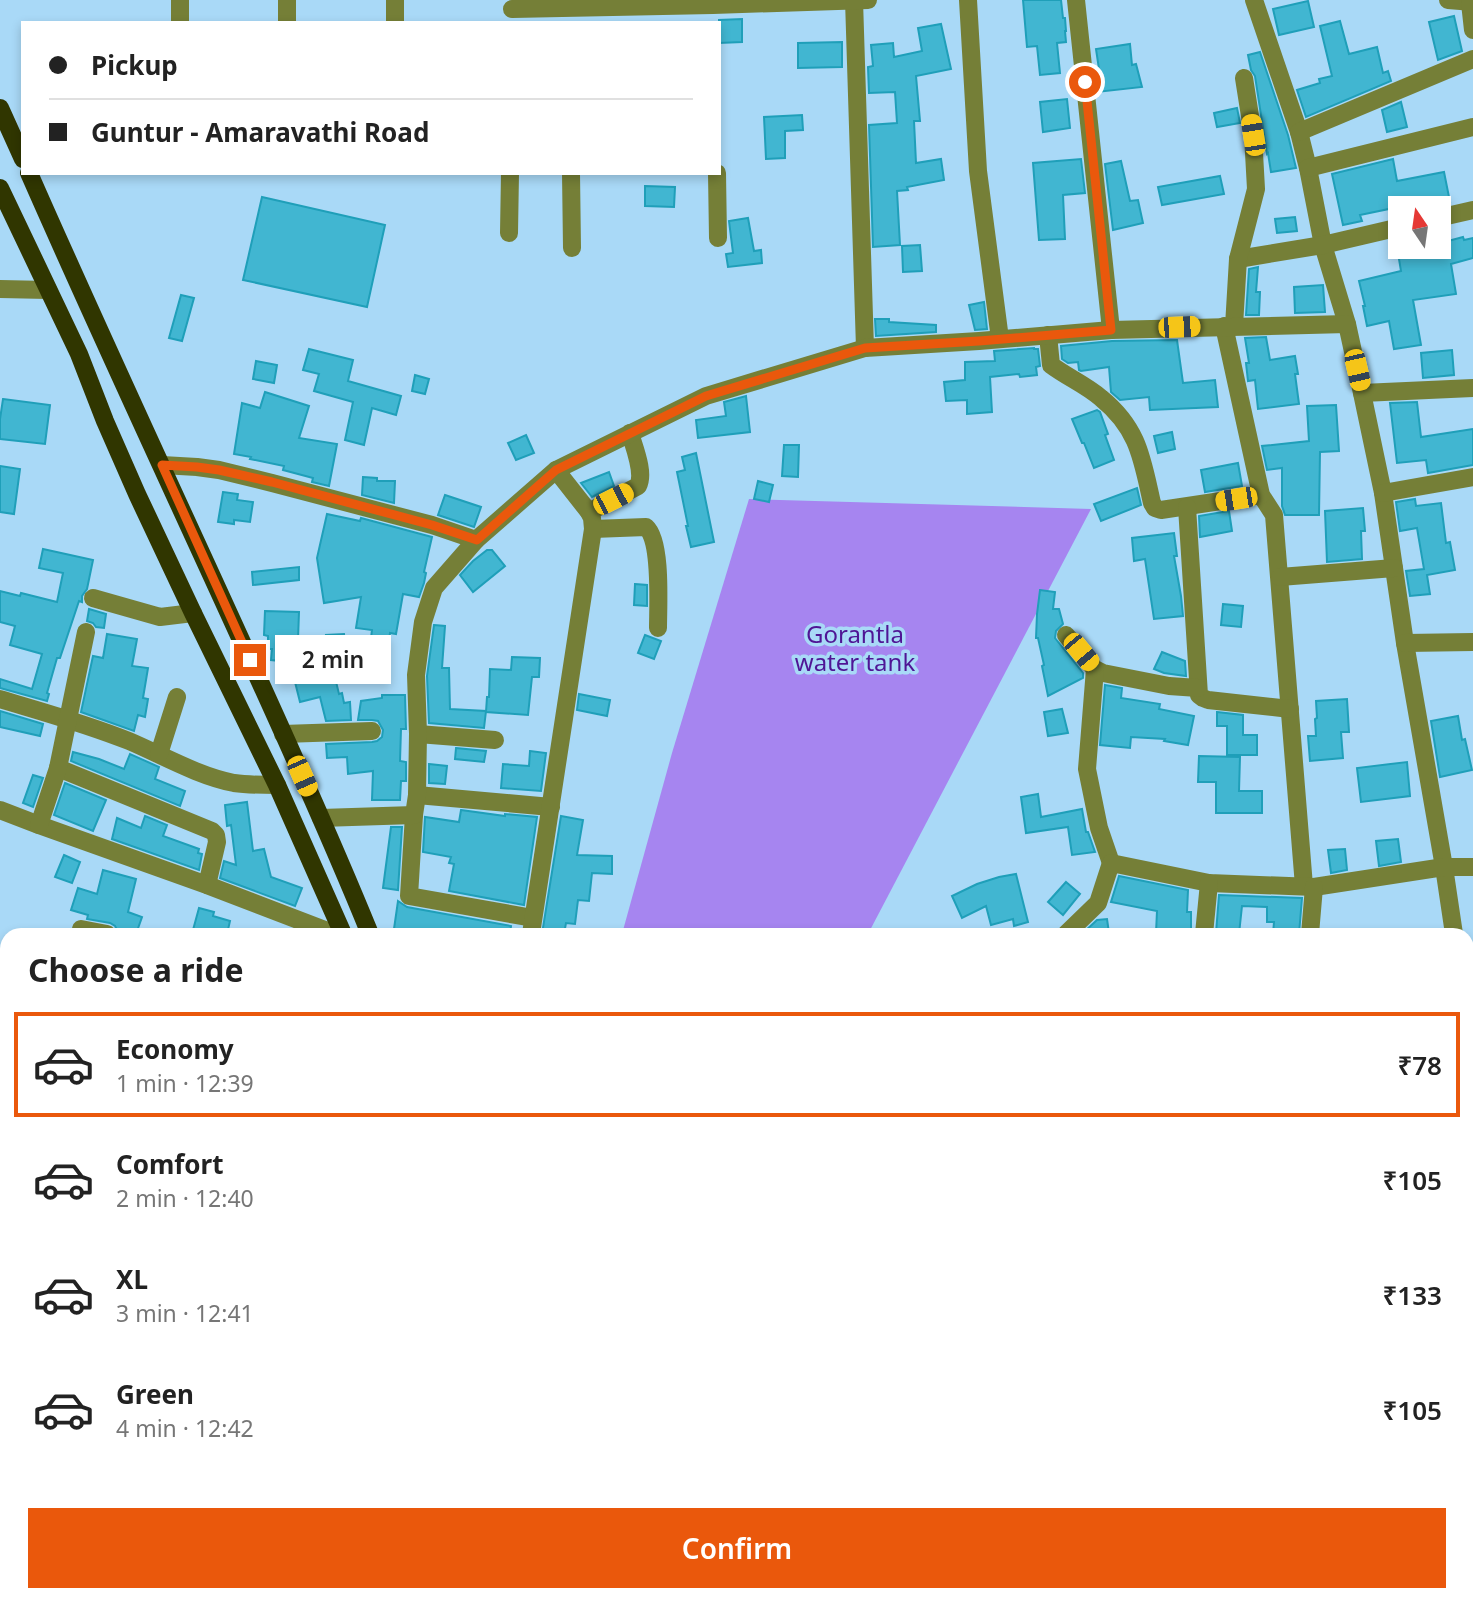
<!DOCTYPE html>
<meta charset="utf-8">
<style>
:root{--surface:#fff;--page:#f6f6f6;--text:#222;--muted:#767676;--line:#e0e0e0;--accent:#ea580c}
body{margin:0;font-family:"Noto Sans",sans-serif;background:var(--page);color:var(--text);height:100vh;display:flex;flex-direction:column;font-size:26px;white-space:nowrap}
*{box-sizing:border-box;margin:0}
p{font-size:23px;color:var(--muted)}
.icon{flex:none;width:38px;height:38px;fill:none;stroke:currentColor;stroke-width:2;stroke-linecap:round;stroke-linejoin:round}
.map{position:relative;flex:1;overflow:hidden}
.details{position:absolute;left:0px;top:928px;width:1474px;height:674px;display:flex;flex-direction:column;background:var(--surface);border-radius:21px 21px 0 0;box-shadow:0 4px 10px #0003}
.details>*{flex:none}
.guide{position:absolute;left:21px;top:21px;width:700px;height:154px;border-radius:0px;box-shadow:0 4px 10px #0003;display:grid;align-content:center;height:154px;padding:0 28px;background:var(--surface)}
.needle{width:46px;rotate:347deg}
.buttons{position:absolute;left:1388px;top:196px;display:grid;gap:14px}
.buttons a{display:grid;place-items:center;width:63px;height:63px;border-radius:0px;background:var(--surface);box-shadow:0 4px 10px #0003;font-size:35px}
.end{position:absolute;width:32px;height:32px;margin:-16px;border:9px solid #ea580c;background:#fff;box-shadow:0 0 0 4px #fff}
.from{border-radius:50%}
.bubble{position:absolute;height:49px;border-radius:0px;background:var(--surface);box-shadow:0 4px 10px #0003;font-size:23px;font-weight:600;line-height:49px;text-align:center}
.car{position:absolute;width:21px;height:42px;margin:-21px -10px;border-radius:9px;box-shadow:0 0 5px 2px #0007;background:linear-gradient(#f5c518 24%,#345 0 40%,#f5c518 0 76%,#345 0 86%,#f5c518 0)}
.guide b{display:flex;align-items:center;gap:24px;height:66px;font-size:26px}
.guide b+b{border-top:2px solid var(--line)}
.guide i{width:18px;height:18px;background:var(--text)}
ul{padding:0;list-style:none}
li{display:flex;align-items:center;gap:21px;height:105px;margin:0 14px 10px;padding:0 14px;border:4px solid transparent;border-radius:0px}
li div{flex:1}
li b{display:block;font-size:26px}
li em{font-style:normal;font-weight:600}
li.on{border-color:var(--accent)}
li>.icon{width:63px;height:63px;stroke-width:1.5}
h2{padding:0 28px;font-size:32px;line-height:84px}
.primary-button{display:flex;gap:14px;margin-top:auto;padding:14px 28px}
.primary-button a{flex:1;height:80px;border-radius:0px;background:var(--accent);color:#fff;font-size:28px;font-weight:600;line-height:80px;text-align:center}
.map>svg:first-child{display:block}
.forest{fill:#a685f0}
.water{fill:#49b0e8}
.building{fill:#41b6d1;stroke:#1f9fb9;stroke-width:2}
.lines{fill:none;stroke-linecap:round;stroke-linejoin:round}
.minor{stroke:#757f37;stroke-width:18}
.major{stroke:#303600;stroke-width:18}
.route{stroke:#ea580c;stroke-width:9}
.labels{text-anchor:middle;stroke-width:7;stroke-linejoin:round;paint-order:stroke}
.park-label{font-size:24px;fill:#4f1595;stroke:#a9d9f7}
</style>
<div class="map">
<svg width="1473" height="1600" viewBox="0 0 1473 1600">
<rect width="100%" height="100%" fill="#a9d9f7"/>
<polygon class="forest" points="749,499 1091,509 868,934 622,934 672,753"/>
<polygon class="water" points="1473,1380 1473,1600 1269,1600 1266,1594 1466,1594 1466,1381"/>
<g class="building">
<polygon points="1023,0 1061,0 1063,18 1065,18 1066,31 1065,31 1066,42 1057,43 1060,73 1040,75 1037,46 1027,47"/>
<polygon points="1308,1 1314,27 1279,35 1273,9"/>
<polygon points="1454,16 1462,51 1438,60 1429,22"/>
<polygon points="742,19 742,42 719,43 719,20"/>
<polygon points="1340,21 1349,54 1377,47 1383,73 1388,71 1391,81 1306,117 1297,90 1320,83 1319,79 1332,76 1320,26"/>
<polygon points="941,24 951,69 916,76 920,121 914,121 916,163 941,159 944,180 907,187 908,190 897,191 900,245 873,247 869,125 897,123 895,92 869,93 868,67 873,66 871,45 893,43 894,57 922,51 918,28"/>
<polygon points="842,42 842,67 798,68 798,43"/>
<polygon points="1130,44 1132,65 1136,64 1142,87 1097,92 1095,69 1099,69 1096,49"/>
<polygon points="1260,52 1288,135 1296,168 1271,172 1268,153 1267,154 1255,76 1251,70 1248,55"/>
<polygon points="1067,99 1070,128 1043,132 1040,102"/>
<polygon points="1401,102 1407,127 1387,132 1382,110"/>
<polygon points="1237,108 1240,123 1217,127 1214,113"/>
<polygon points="802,115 803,130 785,131 785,158 766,159 764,117"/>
<polygon points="1081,159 1085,193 1063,195 1065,239 1039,240 1033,163"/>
<polygon points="1393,159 1397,181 1444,172 1450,202 1437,205 1436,201 1390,211 1389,209 1360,215 1362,221 1343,225 1332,174"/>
<polygon points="1121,161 1130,201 1138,200 1143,223 1113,230 1105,164"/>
<polygon points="1220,176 1224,194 1162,205 1158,187"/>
<polygon points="645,186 675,187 674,207 645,206"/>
<polygon points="262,197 385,225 367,307 243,280"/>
<polygon points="1295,217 1297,231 1277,233 1275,219"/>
<polygon points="748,218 754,251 761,250 762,263 728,267 726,254 733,253 729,221"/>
<polygon points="1463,237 1464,240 1473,238 1473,258 1451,264 1456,294 1413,300 1421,345 1394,349 1389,321 1367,326 1363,306 1365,306 1359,281 1401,271 1397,247 1449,247 1448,241"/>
<polygon points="920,245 922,271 903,272 902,246"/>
<polygon points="1258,267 1256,292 1260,292 1259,315 1246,315 1249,269"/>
<polygon points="1323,285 1325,312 1295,313 1294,287"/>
<polygon points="181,295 194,298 182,341 169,338"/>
<polygon points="984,302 987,329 975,330 969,305"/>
<polygon points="875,319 889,319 889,322 936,325 936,332 876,336"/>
<polygon points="1266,337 1270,360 1295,356 1298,374 1295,374 1299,404 1258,409 1255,380 1248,381 1246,363 1249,363 1245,338"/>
<polygon points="1177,340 1183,383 1215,380 1218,407 1150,410 1149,397 1120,400 1111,392 1109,367 1081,371 1079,370 1078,362 1068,363 1062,359 1061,346 1112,341"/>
<polygon points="1034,348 1034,349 1038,349 1040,366 1036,367 1037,375 1020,377 1019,374 990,377 992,412 967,414 967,400 946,401 944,382 965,380 965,362 995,361 994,351"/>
<polygon points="309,349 353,360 348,381 401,396 396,415 372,408 364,445 345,440 353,402 314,391 319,374 303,370"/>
<polygon points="1452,350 1454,375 1423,378 1421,353"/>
<polygon points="256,361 277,365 274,383 253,379"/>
<polygon points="415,375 429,379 425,394 412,391"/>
<polygon points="265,392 309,406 299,438 337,444 329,486 312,482 313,478 283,470 284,466 250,459 251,457 234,454 242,403 260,408"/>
<polygon points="746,396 750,432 698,438 696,420 726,416 724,402"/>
<polygon points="3,399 50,405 45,444 0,439 0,419"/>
<polygon points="1417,402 1421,437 1473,429 1473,465 1428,473 1426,460 1397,463 1390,403"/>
<polygon points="1336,405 1339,451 1320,452 1319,515 1285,515 1282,506 1282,468 1267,470 1262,446 1309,441 1307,406"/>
<polygon points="1097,410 1100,412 1108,434 1105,435 1114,460 1094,468 1084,443 1082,443 1072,419"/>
<polygon points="1172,432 1175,449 1158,453 1154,436"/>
<polygon points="526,435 534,453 516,460 508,443"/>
<polygon points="784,445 799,445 798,477 782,476"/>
<polygon points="696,453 714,542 691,547 686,526 688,526 677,472 685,470 682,457"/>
<polygon points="1238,463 1242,486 1205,492 1201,470"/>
<polygon points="0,466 20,469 14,514 0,512"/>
<polygon points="609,472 614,486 592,497 581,483"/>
<polygon points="363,477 377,478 377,481 395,481 394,503 362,495"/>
<polygon points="758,481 773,485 769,502 754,499"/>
<polygon points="1137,488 1141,505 1101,521 1094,504"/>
<polygon points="223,492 238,494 237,500 253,502 250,522 234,520 234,524 218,522"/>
<polygon points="445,495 481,507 474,527 438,515"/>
<polygon points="1415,499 1416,506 1441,503 1446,543 1450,542 1455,570 1427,575 1430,594 1410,596 1406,571 1424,569 1417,528 1400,531 1396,502"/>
<polygon points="1363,508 1365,531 1361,531 1362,559 1327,562 1325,511"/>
<polygon points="1229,511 1232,531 1200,537 1199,516"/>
<polygon points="327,514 360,521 361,518 432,537 424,572 426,573 424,583 419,597 403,594 396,634 390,633 386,664 368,661 372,630 356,628 361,597 324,603 317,558"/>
<polygon points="1174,533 1177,556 1174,556 1181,596 1183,616 1154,619 1145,559 1134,561 1132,538"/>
<polygon points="43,549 93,560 87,589 82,596 82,602 79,601 60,658 57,658 47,693 49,694 47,701 0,688 0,679 32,689 42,654 10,645 15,626 0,622 0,591 20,596 21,593 57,602 63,573 39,568"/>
<polygon points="487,550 492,550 505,566 473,592 460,575 473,561"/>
<polygon points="299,567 299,580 253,585 252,572"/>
<polygon points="635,584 647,585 647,606 634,605"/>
<polygon points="1040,590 1055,592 1053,609 1059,609 1063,624 1056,631 1055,638 1083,673 1083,678 1048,696 1042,666 1044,665 1038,638 1036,638 1037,614"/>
<polygon points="1223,604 1243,606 1241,627 1221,625"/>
<polygon points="89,609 106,614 104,628 96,627 93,623 87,621"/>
<polygon points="265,611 299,612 298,640 327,643 326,635 344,634 346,656 330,657 339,694 342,693 344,703 350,702 351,720 326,721 320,697 300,702 290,662 271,660 272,649 268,649 268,636 264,635"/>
<polygon points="434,625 445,626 442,668 449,668 450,709 486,711 484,728 429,723 427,676"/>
<polygon points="107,634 137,639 132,666 148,668 143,698 148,699 145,717 138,715 134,731 81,712 93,656 103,658"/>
<polygon points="645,635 661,641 654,659 638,653"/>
<polygon points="1162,652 1185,661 1186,676 1164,673 1154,669"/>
<polygon points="512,657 540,658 539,677 532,677 528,715 486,712 487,697 489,697 490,669 511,670"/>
<polygon points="1105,685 1122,688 1121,698 1160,704 1159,709 1194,716 1188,745 1164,741 1165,739 1131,737 1130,748 1100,745"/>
<polygon points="579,694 610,700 607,716 577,710"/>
<polygon points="382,695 405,695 406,729 401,729 400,761 406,762 406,781 401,781 400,800 372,800 373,771 348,774 347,757 327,758 326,744 372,742 377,741 382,737 383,730 378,721 372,720 358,720 361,701 382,698"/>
<polygon points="1347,699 1349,732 1341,732 1343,758 1310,761 1308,736 1316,736 1315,719 1317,718 1316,701"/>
<polygon points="1062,709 1068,733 1048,736 1044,712"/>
<polygon points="0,711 43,724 40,736 0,727"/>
<polygon points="1217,712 1243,715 1243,735 1257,735 1257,755 1227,755 1227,726 1217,726"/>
<polygon points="1458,716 1462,740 1465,739 1472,770 1440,777 1431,721"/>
<polygon points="456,748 486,751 484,762 455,759"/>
<polygon points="530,751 546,753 541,791 501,788 503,764 529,766"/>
<polygon points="73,752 99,759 124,769 130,754 159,767 155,779 185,791 180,806 71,761"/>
<polygon points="1199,756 1240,757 1239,791 1262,791 1262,813 1216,813 1216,782 1198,782"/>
<polygon points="1407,762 1410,796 1361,802 1357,768"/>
<polygon points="429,764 447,766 445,784 429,783"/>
<polygon points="33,775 43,778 33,807 23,803"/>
<polygon points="65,783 106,800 93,831 54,815"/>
<polygon points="1038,794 1041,817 1082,809 1086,832 1088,832 1095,852 1072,855 1068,827 1026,833 1021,797"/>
<polygon points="247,802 253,851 264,849 271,877 302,888 295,906 220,878 224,861 236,865 231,825 227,826 225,805"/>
<polygon points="461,810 505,816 505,814 537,817 524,905 449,891 454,864 449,863 451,857 423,852 425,817 459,822"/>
<polygon points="145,816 167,825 163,836 199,849 198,853 202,854 199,870 112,839 117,818 141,828"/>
<polygon points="561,816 583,820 577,855 612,856 612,874 592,873 589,901 578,900 575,924 566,923 564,934 542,934"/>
<polygon points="391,827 402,827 398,890 383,888"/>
<polygon points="1398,839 1401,862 1379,866 1376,841"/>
<polygon points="1345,849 1347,870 1331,873 1328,850"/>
<polygon points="64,855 80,862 72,883 55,877"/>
<polygon points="103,870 136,879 128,912 142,917 136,934 127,934 118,932 115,926 110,923 87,919 88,915 71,910 78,888 97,894"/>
<polygon points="1016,874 1028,922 1014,926 1013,919 991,925 986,906 962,918 952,896 977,884 999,877"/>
<polygon points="1119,876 1188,890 1187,912 1191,912 1191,934 1156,933 1157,911 1111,902"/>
<polygon points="1066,882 1080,894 1063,915 1048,902"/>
<polygon points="1219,895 1302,898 1299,934 1273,934 1274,922 1267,922 1267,907 1242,906 1239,934 1216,933"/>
<polygon points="398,901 407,907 511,926 510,934 488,931 487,934 406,934 407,931 394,929"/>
<polygon points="199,908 214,912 213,916 230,921 227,934 213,934 193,930"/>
<polygon points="1107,919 1109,933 1082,934 1097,920"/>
</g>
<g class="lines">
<g class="minor">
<polyline points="180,0 180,23"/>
<polyline points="854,0 865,348"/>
<polyline points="968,0 978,171 1000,339"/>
<polyline points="1076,0 1111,330"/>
<polyline points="1254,0 1299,132 1308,168 1323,245 1347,324 1362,393 1383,493 1405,643 1444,867 1454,934"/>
<polyline points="1448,0 1473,2"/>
<polyline points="1470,3 1473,30"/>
<polyline points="512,9 713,5 868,0"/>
<polyline points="287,23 287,0"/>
<polyline points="395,23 395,0"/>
<polyline points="1299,132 1473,59"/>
<polyline points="1308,168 1473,127"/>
<polyline points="571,173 572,248"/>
<polyline points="717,173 718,238"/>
<polyline points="1438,218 1473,210"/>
<polyline points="509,233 510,173"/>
<polyline points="1238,259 1323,245 1400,227"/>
<polyline points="0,289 48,290"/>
<polyline points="1224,326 1261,495 1274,515 1304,886"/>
<polyline points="1234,326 1238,259 1256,189 1253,135 1244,78"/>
<path d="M1048,335L1051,365C1067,377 1086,385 1101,398C1139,429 1142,459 1152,503L1155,508L1161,510L1261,495"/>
<polyline points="1362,393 1473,388"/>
<polyline points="162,465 197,467 219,470 272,483 432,525 476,540"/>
<polyline points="1383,493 1473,477"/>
<polyline points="1187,507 1199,695 1203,698 1208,700 1290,709"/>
<path d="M589,512L638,486C645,473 634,447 630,433"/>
<path d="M593,529L646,527C662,541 658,606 658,628"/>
<polyline points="1280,577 1394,568"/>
<polyline points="93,598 160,617 193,613"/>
<polyline points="1066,635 1095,669 1103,673 1169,686 1198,688"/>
<polyline points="1405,643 1473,642"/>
<polyline points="1095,669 1087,769 1099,828 1111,863"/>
<path d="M0,699C43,712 87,724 129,741C162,755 198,776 234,783C248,785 263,785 277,785"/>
<polyline points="283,734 372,731"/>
<polyline points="418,734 495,740"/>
<polyline points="159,754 177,697"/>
<polyline points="58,768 212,831 216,835 217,842 207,885"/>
<polyline points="417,795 551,807"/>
<polyline points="0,810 39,825 207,885 335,934"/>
<polyline points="414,815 409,896 533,918"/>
<polyline points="321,818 414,815 417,795 418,734 416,675 423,622 434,588 476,540 556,470 706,396 865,348 979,341 1111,330 1347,324"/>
<polyline points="39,825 58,768 86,632"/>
<polyline points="81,929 107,934"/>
<polyline points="531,934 593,529 592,518 589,512 556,470"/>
<polyline points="1066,934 1098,903 1111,863 1209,883 1314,887 1444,867 1473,867"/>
<polyline points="1204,934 1209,883"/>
<polyline points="1310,934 1314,887"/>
<polyline points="1466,1022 1466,1045"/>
<polyline points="1466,1100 1473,1105"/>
<polyline points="1466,1244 1473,1245"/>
<polyline points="0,1255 7,1255"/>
<polyline points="0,1428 7,1438"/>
<polyline points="32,1594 33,1600"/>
<polyline points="199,1594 200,1600"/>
<polyline points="687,1594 687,1600"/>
<polyline points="810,1594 810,1600"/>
<polyline points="890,1594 891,1600"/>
<polyline points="946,1594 947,1600"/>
<polyline points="994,1594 995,1600"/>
<polyline points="1098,1594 1100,1600"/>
<polyline points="1144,1594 1144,1600"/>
<polyline points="1204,1594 1205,1600"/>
</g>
<g class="major">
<polyline points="0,108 23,159"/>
<path d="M29,173C101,337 177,499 251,662C292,752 333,843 370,934"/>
<polyline points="0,188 79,354 105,421 137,494 193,613 277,785 343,934"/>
<polyline points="496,1594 497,1600"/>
<polyline points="519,1594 520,1600"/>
<polyline points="133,1600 143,1594"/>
</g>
</g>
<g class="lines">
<polyline class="route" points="250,660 162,465 197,467 219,470 272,482 432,525 477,540 556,470 706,396 865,348 979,341 1111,330 1085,82"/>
</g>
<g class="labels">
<g class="park-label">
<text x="855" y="643">Gorantla<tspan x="855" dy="28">water tank</tspan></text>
</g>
</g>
</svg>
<div class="buttons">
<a><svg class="needle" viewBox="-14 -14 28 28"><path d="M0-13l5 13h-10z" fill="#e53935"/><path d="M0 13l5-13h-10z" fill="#767676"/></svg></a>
</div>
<i class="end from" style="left:1085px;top:82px"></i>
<i class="end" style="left:250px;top:660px"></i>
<div class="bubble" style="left:275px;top:635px;width:116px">2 min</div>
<i class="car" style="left:1253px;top:135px;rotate:351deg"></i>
<i class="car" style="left:1179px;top:327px;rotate:88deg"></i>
<i class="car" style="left:1357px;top:370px;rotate:167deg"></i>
<i class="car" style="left:613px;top:499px;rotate:63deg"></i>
<i class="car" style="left:1236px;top:499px;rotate:261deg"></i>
<i class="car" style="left:1081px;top:652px;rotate:140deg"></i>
<i class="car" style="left:302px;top:776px;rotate:156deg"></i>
<div class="guide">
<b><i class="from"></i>Pickup</b>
<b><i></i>Guntur - Amaravathi Road</b>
</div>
<section class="details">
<h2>Choose a ride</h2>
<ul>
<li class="on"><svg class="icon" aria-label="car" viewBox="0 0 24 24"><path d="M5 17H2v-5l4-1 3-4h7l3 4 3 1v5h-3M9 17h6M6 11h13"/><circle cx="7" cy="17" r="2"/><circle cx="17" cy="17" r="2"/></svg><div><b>Economy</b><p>1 min · 12:39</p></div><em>₹78</em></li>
<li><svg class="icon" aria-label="car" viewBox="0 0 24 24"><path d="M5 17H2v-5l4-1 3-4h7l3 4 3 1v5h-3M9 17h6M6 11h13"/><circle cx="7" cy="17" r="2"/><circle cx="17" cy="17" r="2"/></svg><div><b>Comfort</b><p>2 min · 12:40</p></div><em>₹105</em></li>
<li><svg class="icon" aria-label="car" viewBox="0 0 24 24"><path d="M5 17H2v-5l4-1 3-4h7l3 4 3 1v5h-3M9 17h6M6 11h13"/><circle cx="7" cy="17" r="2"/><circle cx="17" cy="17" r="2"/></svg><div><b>XL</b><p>3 min · 12:41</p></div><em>₹133</em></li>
<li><svg class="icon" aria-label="car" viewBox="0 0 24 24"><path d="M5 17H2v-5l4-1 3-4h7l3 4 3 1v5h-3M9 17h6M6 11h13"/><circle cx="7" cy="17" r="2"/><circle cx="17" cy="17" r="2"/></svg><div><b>Green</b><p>4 min · 12:42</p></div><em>₹105</em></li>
</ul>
<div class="primary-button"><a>Confirm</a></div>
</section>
</div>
